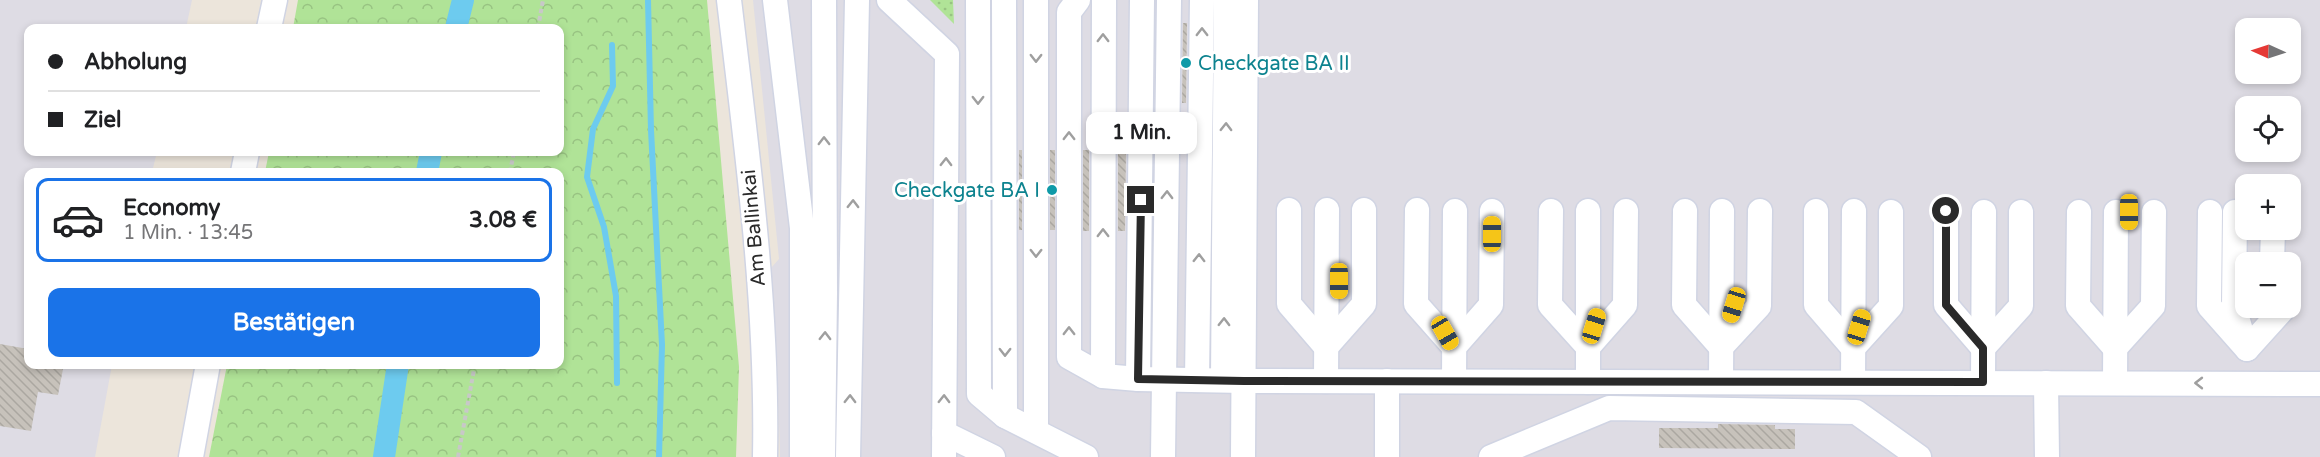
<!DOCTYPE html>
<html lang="de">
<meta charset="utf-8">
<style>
:root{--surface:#fff;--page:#f6f6f6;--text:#202124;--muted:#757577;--line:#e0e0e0;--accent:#1a73e8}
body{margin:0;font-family:"Varela Round",sans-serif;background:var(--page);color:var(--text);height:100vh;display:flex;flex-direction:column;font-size:22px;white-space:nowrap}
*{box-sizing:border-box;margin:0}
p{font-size:20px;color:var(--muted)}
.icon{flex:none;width:33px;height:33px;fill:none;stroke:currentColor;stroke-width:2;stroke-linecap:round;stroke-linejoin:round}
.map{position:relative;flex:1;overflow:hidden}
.side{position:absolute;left:24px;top:168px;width:540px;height:201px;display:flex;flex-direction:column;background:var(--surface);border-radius:12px;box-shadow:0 3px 9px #0003}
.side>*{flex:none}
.banner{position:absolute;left:24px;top:24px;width:540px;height:132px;border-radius:12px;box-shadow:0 3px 9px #0003;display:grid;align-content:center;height:132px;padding:0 24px;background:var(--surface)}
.needle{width:39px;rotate:273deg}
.fabs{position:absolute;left:2235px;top:18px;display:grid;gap:12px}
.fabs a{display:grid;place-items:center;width:66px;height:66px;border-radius:12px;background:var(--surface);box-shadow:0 3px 9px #0003;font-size:30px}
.end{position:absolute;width:27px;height:27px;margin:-14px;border:8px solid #2a2a2a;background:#fff;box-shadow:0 0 0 3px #fff}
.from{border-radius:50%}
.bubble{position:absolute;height:42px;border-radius:12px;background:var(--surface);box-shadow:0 3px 9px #0003;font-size:20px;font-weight:800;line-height:42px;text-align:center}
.car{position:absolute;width:18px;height:36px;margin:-18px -9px;border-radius:8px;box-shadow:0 0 4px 2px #0007;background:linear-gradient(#f5c518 24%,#345 0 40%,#f5c518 0 76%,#345 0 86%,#f5c518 0)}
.banner b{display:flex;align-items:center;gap:21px;height:57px;font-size:22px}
.banner b+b{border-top:2px solid var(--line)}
.banner i{width:15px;height:15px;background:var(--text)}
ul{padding:10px 0 0;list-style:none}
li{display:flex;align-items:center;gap:18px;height:84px;margin:0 12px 9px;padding:0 12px;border:3px solid transparent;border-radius:12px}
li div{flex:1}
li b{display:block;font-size:22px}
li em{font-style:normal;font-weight:800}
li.selected{border-color:var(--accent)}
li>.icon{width:54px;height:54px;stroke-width:1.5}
.primary-button{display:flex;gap:12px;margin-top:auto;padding:12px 24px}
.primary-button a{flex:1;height:69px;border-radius:12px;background:var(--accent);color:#fff;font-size:24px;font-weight:800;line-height:69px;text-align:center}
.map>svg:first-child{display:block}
.industrial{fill:#dedce4;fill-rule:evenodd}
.grass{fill:url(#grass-dots)}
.forest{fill:url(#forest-crowns)}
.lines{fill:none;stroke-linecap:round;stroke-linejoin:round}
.stream{stroke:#6dcbef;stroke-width:6}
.canal{stroke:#6dcbef;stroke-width:22}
.building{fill:url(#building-back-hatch)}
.minor-casing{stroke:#d0d4e3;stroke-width:27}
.path{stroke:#c8c8c8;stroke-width:4;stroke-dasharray:4.5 3;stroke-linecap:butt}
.minor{stroke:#fff;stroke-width:24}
.oneway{stroke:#9f9f9f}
.route{stroke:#2a2a2a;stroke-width:8}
.culture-dot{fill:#0f9aa8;stroke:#fff;stroke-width:2}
.labels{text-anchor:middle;stroke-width:6;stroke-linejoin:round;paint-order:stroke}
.culture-label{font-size:20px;fill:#0d838f;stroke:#fff;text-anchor:start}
.street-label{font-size:20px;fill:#2a2a2a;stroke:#fff}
</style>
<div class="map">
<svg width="2320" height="457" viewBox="0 0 2320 457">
<defs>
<pattern id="grass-dots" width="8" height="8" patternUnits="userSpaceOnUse" patternTransform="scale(1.5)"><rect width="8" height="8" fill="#b0e397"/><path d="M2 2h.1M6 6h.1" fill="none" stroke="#98c382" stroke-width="1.8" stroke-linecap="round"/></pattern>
<pattern id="forest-crowns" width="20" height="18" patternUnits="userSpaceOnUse" patternTransform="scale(1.5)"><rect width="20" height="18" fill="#b0e397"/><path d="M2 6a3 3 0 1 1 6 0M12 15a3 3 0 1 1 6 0" fill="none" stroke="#98c382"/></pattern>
<pattern id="building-back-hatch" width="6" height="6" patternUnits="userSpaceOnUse" patternTransform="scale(1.5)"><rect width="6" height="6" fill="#c7c2bb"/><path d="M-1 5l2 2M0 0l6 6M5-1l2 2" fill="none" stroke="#aba7a1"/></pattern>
</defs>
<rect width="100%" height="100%" fill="#ece5db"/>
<g class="industrial">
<polygon points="0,0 192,0 186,28 28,28 28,152 157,152 152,172 28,172 28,364 112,365 95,457 0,457"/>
<path d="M753,0H2320V457H780L777,354L771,268L779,259ZM2246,28H2290V74H2246ZM2246,106H2290V152H2246ZM2246,184H2290V230H2246ZM2246,262H2290V308H2246Z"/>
</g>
<polygon class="grass" points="930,0 953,0 954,24"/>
<polygon class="forest" points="298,0 707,0 739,367 736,457 209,457 227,365 560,364 560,172 265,172 269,152 560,152 560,28 293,28"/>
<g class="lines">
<g class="stream">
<polyline points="648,0 651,130 662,345 659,457"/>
<polyline points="612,45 613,86 593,129 587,177 604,227 616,296 617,383"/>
</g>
<g class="canal">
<polyline points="456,28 463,0"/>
<polyline points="427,172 431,152"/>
<polyline points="384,457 398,364"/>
</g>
</g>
<g class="building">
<polygon points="1183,23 1187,23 1186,103 1182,103"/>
<rect x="1019" y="150" width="3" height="80"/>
<rect x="1050" y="150" width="5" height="80"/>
<rect x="1083" y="150" width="6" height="81"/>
<polygon points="1118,151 1126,151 1125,231 1118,231"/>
<polygon points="0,344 28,349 28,364 64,364 58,395 38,392 31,431 0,426"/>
<polygon points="1718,424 1775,425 1775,429 1795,429 1795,449 1659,448 1659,428 1718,428"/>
</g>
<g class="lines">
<g class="minor-casing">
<g id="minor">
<path d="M729,0C747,151 768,305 765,457"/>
<polyline points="775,0 802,228 802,457"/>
<polyline points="889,0 947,54 944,457"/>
<polyline points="978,0 979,394 1005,416 1086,457"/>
<polyline points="1004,0 1005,416"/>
<polyline points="1036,0 1036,431"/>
<polyline points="1078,0 1069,12 1069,357 1103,376 1138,379"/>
<polyline points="1142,0 1138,379 1244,381 2320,384"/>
<polyline points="269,28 275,0"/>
<polyline points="243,172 247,152"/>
<polyline points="1289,210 1289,304 1326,347"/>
<polyline points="1417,210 1416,304 1454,347"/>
<polyline points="1551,211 1550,305 1588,347"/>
<polyline points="1685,211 1684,305 1721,347"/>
<polyline points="1816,211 1816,305 1853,348"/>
<polyline points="1946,211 1946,305 1983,348"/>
<polyline points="2079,212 2078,306 2115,348"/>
<polyline points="2210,212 2209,306 2247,349"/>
<polyline points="2235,212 2234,307 2244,341"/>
<polyline points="2272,262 2273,230"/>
<polyline points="1326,347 1364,304 1364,210"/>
<polyline points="1454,347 1491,305 1492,211"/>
<polyline points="1588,347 1625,305 1626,211"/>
<polyline points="1721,347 1759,306 1760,211"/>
<polyline points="1853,348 1891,306 1891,212"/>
<polyline points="1983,348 2021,306 2021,212"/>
<polyline points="2115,348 2153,306 2154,212"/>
<polyline points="2247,349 2284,308"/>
<polyline points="1103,376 1104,0"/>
<polyline points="1197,380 1202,0"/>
<polyline points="1223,380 1226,0"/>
<polyline points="1326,381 1327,210"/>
<polyline points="1454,381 1455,211"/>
<polyline points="1588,382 1588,211"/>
<polyline points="1721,382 1722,211"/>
<polyline points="1853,382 1854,211"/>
<polyline points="1983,382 1984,212"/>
<polyline points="2046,383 2047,457"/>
<polyline points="2115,383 2116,212"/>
<polyline points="944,433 993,457"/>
<polyline points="191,457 208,364"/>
<polyline points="823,457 825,293 824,0"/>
<polyline points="848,457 857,0"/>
<polyline points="1163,457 1169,0"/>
<polyline points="1243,457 1246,0"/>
<polyline points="1387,457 1387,381"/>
<polyline points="1491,457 1609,408 1856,412 1919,457"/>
</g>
</g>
<g class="path">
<polyline points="538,28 543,0"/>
<polyline points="510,172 514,152"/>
<polyline points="458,457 475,364"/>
</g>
<use href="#minor" class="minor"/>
</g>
<defs><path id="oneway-chevron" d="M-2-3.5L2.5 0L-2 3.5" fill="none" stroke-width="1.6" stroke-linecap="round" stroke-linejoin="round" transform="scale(1.5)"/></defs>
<g class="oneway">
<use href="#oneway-chevron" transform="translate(1202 32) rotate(-90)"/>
<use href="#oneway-chevron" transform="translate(1103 38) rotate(-90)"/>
<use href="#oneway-chevron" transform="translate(1036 58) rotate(90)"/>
<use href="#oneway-chevron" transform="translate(978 100) rotate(90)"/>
<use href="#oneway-chevron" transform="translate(1226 127) rotate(-89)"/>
<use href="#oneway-chevron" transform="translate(1069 136) rotate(-90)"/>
<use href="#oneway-chevron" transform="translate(824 141) rotate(-90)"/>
<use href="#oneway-chevron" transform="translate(946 162) rotate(-89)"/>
<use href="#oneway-chevron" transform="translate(1167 195) rotate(-89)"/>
<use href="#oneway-chevron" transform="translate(853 204) rotate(-89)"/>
<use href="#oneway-chevron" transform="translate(1103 233) rotate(-90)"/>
<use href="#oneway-chevron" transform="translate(1036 253) rotate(90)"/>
<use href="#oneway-chevron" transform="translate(1199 258) rotate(-89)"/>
<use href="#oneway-chevron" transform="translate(1224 322) rotate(-89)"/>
<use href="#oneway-chevron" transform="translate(1069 331) rotate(-90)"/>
<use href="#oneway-chevron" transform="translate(825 336) rotate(-89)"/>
<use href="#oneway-chevron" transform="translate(1005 352) rotate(90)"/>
<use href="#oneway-chevron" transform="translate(2199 383) rotate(-180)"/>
<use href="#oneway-chevron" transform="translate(850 399) rotate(-89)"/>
<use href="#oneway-chevron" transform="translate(944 399) rotate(-89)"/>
</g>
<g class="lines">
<polyline class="route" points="1141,200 1138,379 1244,381 1983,382 1983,348 1946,305 1946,211"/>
</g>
<g class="culture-dot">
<circle cx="1186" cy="63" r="6"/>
<circle cx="1052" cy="190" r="6"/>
</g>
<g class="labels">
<g class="culture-label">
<text x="1198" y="70">Checkgate BA II</text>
<text x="1040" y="197" text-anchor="end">Checkgate BA I</text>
</g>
<g class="street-label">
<text transform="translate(753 228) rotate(-95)" y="7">Am Ballinkai</text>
</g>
</g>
</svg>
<div class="fabs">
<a><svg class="needle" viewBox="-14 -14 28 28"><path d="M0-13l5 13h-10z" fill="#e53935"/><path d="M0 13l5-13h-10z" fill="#757577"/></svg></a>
<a><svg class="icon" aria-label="locate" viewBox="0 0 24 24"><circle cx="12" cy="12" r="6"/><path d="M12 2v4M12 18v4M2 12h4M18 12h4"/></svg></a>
<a>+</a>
<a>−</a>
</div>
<i class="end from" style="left:1946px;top:211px"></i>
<i class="end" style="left:1141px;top:200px"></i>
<div class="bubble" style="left:1086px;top:112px;width:111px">1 Min.</div>
<i class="car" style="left:2129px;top:212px;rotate:180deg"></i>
<i class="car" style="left:1492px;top:234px;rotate:0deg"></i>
<i class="car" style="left:1339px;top:281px;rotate:180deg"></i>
<i class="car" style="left:1734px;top:305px;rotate:197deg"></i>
<i class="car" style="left:1594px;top:326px;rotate:17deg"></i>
<i class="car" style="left:1859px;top:327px;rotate:17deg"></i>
<i class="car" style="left:1445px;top:333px;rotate:150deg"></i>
<div class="banner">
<b><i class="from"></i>Abholung</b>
<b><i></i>Ziel</b>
</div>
<section class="side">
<ul>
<li class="selected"><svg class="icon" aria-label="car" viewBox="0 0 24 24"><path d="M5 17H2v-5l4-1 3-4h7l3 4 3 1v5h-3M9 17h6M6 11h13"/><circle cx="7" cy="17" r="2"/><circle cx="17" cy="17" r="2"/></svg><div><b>Economy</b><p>1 Min. · 13:45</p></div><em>3.08 €</em></li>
</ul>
<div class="primary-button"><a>Bestätigen</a></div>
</section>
</div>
